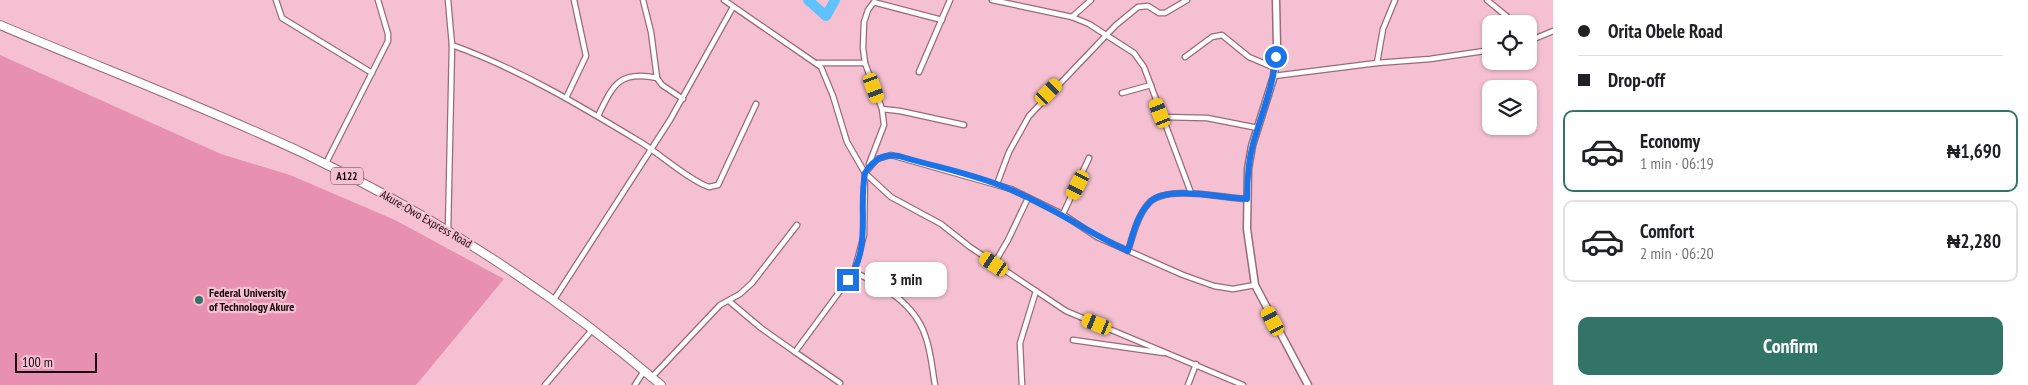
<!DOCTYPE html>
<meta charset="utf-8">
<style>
:root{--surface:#fff;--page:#f6f6f6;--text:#202124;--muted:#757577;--line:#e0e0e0;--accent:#327567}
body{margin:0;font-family:"PT Sans Narrow",sans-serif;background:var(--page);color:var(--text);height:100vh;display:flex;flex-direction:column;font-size:19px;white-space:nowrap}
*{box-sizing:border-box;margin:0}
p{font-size:16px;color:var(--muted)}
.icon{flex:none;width:28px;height:28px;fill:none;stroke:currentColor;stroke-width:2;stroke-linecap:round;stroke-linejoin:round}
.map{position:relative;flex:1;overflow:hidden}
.side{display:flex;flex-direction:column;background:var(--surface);width:475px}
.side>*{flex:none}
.top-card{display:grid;align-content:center;height:110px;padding:0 25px;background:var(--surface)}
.controls{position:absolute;left:1482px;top:15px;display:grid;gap:10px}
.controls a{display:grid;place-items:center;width:55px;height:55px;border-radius:10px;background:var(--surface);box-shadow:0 1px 4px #0004;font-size:25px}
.scale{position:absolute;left:15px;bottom:12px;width:82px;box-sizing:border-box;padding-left:5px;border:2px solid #19080e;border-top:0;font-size:14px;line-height:18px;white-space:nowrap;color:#19080e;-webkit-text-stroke:4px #f5c0d1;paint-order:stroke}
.end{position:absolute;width:22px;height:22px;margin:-11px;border:6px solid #1a73e8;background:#fff;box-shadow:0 0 0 2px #fff}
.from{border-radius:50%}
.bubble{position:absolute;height:35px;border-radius:10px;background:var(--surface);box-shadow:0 1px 4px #0004;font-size:16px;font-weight:800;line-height:35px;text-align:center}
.car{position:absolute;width:15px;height:30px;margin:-15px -8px;border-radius:6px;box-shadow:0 0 4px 1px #0007;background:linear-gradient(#f5c518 24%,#345 0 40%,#f5c518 0 76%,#345 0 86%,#f5c518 0)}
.top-card b{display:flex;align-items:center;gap:18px;height:48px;font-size:19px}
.top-card b+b{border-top:1px solid var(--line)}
.top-card i{width:12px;height:12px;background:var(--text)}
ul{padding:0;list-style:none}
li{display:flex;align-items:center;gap:15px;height:82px;margin:0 10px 8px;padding:0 15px;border:2px solid var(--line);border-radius:10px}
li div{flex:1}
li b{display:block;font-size:19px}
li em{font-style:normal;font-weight:800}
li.selected{border-color:var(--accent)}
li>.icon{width:45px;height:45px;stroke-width:1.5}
.action{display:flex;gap:10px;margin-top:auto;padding:10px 25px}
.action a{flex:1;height:58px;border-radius:10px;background:var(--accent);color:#fff;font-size:20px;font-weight:800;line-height:58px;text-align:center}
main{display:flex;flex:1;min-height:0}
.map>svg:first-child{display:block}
.green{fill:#e790af}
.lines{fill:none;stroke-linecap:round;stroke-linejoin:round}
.river{stroke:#5fc2fc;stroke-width:10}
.minor-casing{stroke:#996a7a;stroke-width:7}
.secondary-casing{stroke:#996a7a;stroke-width:9}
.trunk-casing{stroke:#996a7a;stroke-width:10}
.minor{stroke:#fff;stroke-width:4.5}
.secondary{stroke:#fff;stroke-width:6}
.trunk{stroke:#fff;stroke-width:8}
.route{stroke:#1a73e8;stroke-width:6}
.poi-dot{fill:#327567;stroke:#f5c0d1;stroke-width:2}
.labels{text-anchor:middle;stroke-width:4.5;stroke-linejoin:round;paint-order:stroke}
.shield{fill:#f5c0d1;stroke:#5b3f48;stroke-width:1}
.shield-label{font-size:11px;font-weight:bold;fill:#19080e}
.street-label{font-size:12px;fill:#19080e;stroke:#f5c0d1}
.poi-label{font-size:12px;font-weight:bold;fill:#19080e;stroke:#f5c0d1;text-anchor:start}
</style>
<main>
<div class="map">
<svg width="1553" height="385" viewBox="0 0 1553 385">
<rect width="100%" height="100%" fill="#f5c0d1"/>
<polygon class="green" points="0,55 221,154 290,175 395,220 504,279 416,385 0,385"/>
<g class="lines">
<polyline class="river" points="808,0 826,16 835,0"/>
<g class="minor-casing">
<g id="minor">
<polyline points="276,0 282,18 372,73"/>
<polyline points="448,0 452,45 448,231"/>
<polyline points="643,0 651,32 657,78 662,85 683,99"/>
<polyline points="724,0 821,67 833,96 847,142 865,173 891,197 941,224 970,247 1066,311 1243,385"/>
<polyline points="992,0 1072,17 1089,24 1134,53 1144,67 1191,193"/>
<polyline points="1487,0 1516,24"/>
<polyline points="1072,17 1091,0"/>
<polyline points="1529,41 1553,31"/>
<path d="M452,45C519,69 581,106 642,143C661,155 689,180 709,187L718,185L756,104"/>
<polyline points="1185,57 1212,37 1222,35 1249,57 1275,68"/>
<polyline points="817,63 865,63"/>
<polyline points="1377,63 1383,29 1395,0"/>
<polyline points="919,72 950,0"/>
<polyline points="1274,76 1377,63 1430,59 1491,50"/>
<polyline points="1122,93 1151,85"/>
<polyline points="566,98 586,56 574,0"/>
<polyline points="882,109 900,111 964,125"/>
<path d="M598,116C613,85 619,70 657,78"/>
<polyline points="1162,117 1207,118 1258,128"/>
<polyline points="869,164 884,125 882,109 865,63 863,48 864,22 868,10 874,2 877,3 942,20"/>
<polyline points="325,165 388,41 388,34 378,0"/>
<polyline points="997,184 1009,152 1029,116 1116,25 1138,7 1148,6 1159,13 1165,13 1187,0"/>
<polyline points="1063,214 1089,158"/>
<path d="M1128,251C1133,235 1137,217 1148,204C1165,184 1222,198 1247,199"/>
<polyline points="994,264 1008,240 1028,198"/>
<path d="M854,272C882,285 914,303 925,335C931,351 932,368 935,385"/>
<polyline points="553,301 670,120 733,7"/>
<polyline points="729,301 761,328 795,352 854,272 864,235 865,173 877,159 891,155 1011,189 1064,215 1097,237 1183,275 1214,286 1233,289 1255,285"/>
<polyline points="1073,340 1164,353"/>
<polyline points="795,352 840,383"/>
<polyline points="652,377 720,305 740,294 752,283 797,225"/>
<polyline points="545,385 592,330"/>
<polyline points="635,385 644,371"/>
<polyline points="1022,385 1020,343 1036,291"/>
<polyline points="1188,385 1196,364"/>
</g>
</g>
<g class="secondary-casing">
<polyline id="secondary" points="1276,0 1277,46 1274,76 1252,146 1248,169 1247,229 1255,285 1308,385"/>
</g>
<g class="trunk-casing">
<path id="trunk" d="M0,25C101,68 205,107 305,154C433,215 554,293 661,385"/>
</g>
<use href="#minor" class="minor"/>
<use href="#secondary" class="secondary"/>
<use href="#trunk" class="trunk"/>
</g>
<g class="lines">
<path class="route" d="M848,280C872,247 858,210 865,173C874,159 883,154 899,156C935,167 975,174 1009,189C1051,206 1087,232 1128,251C1133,234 1137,215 1150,202C1166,185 1223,198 1247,199C1247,181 1248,162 1253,144C1261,115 1273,88 1276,57"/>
</g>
<circle class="poi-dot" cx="199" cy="300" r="5"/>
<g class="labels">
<rect class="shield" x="331" y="167.5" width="32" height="17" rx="4"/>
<g class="shield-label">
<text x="347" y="180">A122</text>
</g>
<g class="street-label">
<text transform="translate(426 219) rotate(30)" y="4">Akure-Owo Express Road</text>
</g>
<g class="poi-label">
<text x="209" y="297">Federal University<tspan x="209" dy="14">of Technology Akure</tspan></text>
</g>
</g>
</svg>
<div class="controls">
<a><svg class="icon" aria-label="locate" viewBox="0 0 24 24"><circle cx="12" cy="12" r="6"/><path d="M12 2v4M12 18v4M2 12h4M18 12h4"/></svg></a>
<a><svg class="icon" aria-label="layers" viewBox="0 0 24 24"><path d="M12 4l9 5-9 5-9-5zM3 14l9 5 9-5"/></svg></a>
</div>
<div class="scale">100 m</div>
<i class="end from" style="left:1276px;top:57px"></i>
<i class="end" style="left:848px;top:280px"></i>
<div class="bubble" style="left:865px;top:262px;width:82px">3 min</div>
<i class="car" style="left:874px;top:88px;rotate:160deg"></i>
<i class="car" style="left:1049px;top:92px;rotate:45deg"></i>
<i class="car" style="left:1160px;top:113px;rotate:339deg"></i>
<i class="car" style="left:1078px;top:185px;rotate:207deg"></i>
<i class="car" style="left:994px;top:264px;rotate:304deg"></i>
<i class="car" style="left:1273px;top:321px;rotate:332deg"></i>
<i class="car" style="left:1097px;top:324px;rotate:292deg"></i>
</div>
<section class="side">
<div class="top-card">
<b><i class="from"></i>Orita Obele Road</b>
<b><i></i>Drop-off</b>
</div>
<ul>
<li class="selected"><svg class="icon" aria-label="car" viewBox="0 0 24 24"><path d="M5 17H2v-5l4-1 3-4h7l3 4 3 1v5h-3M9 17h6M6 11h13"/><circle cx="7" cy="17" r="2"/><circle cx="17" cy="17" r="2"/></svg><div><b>Economy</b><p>1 min · 06:19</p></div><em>₦1,690</em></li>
<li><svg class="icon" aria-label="car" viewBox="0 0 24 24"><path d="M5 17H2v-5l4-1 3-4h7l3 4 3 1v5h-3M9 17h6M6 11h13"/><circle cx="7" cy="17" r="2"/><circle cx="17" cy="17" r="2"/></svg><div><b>Comfort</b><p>2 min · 06:20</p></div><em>₦2,280</em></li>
</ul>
<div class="action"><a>Confirm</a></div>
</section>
</main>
